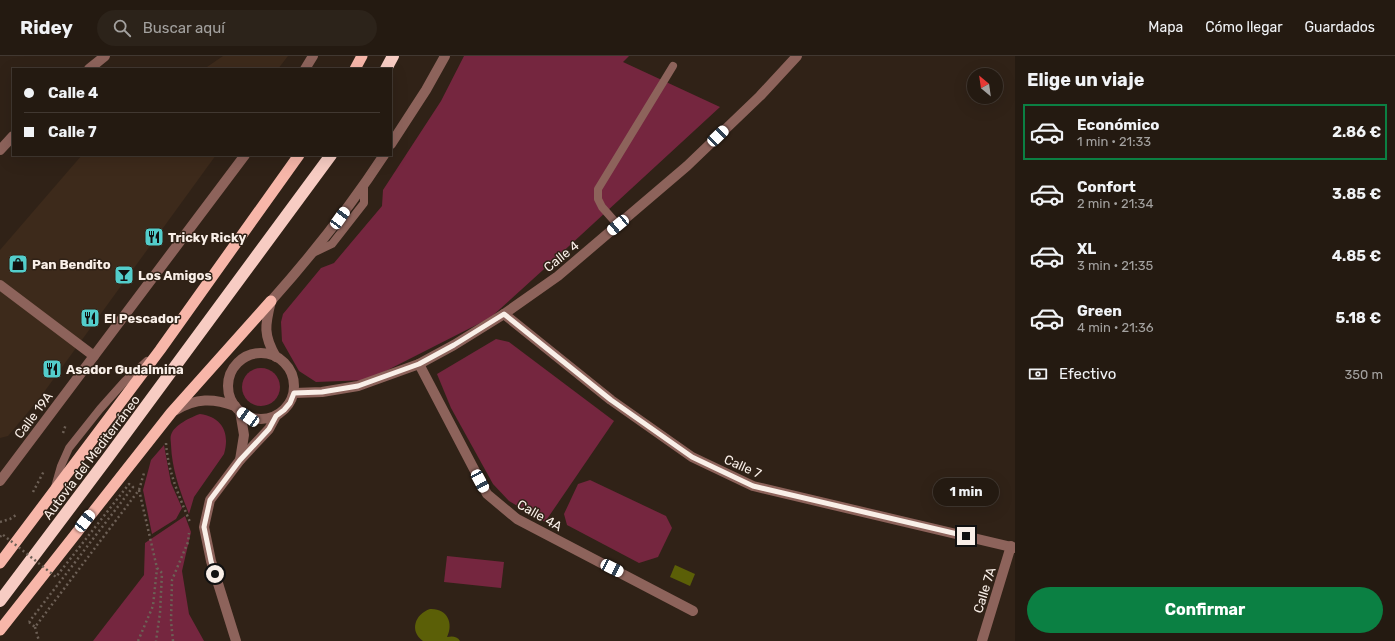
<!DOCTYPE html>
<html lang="es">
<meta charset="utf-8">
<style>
:root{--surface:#241a11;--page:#2c231a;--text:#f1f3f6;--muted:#a3a19f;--line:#413831;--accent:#0b8043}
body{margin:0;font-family:Rubik,sans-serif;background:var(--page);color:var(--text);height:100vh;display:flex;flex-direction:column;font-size:15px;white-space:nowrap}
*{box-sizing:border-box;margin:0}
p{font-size:13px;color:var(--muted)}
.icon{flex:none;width:22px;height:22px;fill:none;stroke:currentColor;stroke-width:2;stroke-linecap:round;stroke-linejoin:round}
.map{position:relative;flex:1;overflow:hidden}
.side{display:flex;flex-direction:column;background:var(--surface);width:380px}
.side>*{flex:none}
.top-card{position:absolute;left:12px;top:12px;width:380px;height:88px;border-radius:0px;box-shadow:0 4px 16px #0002,0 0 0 1px var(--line);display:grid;align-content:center;height:88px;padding:0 12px;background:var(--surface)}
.needle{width:26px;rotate:331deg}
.buttons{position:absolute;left:967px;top:12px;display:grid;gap:8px}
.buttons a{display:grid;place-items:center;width:36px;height:36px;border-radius:50%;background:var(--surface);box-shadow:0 4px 16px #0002,0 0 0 1px var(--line);font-size:20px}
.end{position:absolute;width:18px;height:18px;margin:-9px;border:5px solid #f9efe8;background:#111;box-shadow:0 0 0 2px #111}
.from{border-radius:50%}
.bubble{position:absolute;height:28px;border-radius:14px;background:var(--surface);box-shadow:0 4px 16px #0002,0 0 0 1px var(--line);font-size:13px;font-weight:700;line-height:28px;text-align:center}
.car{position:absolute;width:12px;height:24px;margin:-12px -6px;border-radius:5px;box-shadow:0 0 3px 1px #0007;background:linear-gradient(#fff 24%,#345 0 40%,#fff 0 76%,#345 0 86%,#fff 0)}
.top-card b{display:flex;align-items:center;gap:14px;height:38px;font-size:15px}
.top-card b+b{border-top:1px solid var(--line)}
.top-card i{width:10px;height:10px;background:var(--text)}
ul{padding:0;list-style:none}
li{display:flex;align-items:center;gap:12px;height:56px;margin:0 8px 6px;padding:0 4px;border:2px solid transparent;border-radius:0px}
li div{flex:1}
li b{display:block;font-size:15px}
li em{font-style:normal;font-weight:700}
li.current{border-color:var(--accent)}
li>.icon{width:36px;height:36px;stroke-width:1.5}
h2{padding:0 12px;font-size:18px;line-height:48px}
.pay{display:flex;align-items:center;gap:10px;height:44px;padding:0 12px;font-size:15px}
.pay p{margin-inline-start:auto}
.button{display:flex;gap:8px;margin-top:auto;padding:8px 12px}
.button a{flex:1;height:46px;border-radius:24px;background:var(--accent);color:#fff;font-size:16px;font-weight:700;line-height:46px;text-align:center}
header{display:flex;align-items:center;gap:24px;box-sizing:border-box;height:56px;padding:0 20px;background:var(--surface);border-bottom:1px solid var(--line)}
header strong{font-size:19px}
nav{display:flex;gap:22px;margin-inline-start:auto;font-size:14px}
.search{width:280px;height:36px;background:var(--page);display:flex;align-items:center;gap:10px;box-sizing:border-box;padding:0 14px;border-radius:22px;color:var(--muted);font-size:15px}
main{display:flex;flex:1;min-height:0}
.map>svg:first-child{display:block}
.built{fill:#3d2a1b}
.green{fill:#75263f}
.water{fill:#5b5f07}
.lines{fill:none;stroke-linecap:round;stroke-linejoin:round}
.path{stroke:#6d6056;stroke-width:2.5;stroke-dasharray:2 3;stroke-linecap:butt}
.service{stroke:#8d635b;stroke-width:8}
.pedestrian{stroke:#8d635b;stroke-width:10}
.minor{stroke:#8d635b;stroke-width:10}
.tertiary{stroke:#8d635b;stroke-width:10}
.trunk{stroke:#f7b6a9;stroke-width:11}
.motorway{stroke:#f7ccc3;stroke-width:12}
.path-bridge{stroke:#6d6056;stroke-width:2.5;stroke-dasharray:2 3;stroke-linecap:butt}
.route{stroke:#f9efe8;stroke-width:5}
.labels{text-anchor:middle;stroke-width:3;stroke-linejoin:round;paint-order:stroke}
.poi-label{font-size:13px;font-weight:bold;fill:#f9efe8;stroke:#302217;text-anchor:start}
.street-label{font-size:13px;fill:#f9efe8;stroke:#302217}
</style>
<header>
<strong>Ridey</strong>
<div class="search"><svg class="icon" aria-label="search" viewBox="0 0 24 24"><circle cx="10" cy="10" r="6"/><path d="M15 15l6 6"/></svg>Buscar aquí</div>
<nav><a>Mapa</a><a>Cómo llegar</a><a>Guardados</a></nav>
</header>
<main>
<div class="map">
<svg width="1015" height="585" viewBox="0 0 1015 585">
<rect width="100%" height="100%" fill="#302217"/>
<g class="built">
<polygon points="223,0 288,0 278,13 204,13"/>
<polygon points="82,99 216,99 39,343 8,380 0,382 0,194"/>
</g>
<g class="green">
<polygon points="464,0 629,0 623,6 720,51 543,214 490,262 368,324 316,326 299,315 282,285 281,266 283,258 321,212 334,207 382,150 383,134 441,45"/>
<polygon points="496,283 509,286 614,365 545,466 509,445 493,428 451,352 437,318"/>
<circle cx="261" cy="331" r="19"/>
<path d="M200,358C223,361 230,378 224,398L194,441L189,458C180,435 172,414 171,389C171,386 170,382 171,379C174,369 191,361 200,358Z"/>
<polygon points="164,389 171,427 182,452 176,463 152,478 143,434 151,404"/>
<polygon points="590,424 666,460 672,472 658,501 639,507 567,469 564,458 578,428"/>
<polygon points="185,460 191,476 182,515 189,558 204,585 93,585 144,519 145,487"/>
<polygon points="447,500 504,506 501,532 444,526"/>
</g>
<g class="water">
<polygon points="675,509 695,518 690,530 670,521"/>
<path d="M430,553C447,552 454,567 447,581C452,580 457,580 460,585H423C409,575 415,558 430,553Z"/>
</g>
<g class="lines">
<g class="path">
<polyline points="63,377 66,368"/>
<path d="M166,387C168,416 179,440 190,466"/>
<polyline points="139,434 157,512 162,517 160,557 156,585"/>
<polyline points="33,436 44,415"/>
<polyline points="0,466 10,463 16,459"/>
<polyline points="29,566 35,571 139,434 144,417"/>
<polyline points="35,571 39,585"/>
<polyline points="138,585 153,550 157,512"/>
<polyline points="173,585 171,565 172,524 188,486 189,477"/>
</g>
<g class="service">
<polyline points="618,169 602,151 598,143 598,133 673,10"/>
<polyline points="313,197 332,188 364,147 364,129"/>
<polyline points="55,431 61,410 69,392 100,353 125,325 147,305"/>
</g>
<polyline class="pedestrian" points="0,229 94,300"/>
<g class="minor">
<polyline points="89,13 105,0"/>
<polyline points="305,13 313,0"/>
<polyline points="0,94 13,80"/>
<path d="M271,245C265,269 263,279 276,301"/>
<polyline points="504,258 611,344 692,401 753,430 1015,492"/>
<circle cx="261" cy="330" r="33"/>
<polyline points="419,308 487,438 517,463 693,555"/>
<polyline points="294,337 322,336 358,330 419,308 454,289 504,258 558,220 687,110 760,40 797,0"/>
<path d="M176,354C196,342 213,342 235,350"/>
<polyline points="240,355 244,379 240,404"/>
<polyline points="0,425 245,99"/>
<polyline points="236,585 211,505 204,471 210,444 240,404 269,373 276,360"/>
<polyline points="982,585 1011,490"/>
</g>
<g class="tertiary">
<polyline points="391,88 426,34 445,0"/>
<path d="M271,245C312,199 350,151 384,99"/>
</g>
<g class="trunk">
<polyline points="355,13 362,0"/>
<polyline points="0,507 160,294 299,99"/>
<polyline points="0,574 171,357 271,245"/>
</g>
<g class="motorway">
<polyline points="386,13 393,0"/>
<polyline points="0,545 109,400 331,99"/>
</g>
<polyline class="path-bridge" points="0,481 2,478 56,521 129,428 133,431 29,566"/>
</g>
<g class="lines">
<polyline class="route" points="215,518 211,505 204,471 210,444 240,404 269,373 276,360 284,354 290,347 294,337 322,336 358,330 419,308 454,289 504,258 611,344 692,401 753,430 966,480"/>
</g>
<defs>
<g id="restaurant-square" transform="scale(1)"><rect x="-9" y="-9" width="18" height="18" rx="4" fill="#53cdcb" stroke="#302217"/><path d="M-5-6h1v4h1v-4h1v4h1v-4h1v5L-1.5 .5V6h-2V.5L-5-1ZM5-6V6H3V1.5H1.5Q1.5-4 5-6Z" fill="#111"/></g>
<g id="shop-square" transform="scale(1)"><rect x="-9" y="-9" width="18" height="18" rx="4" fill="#53cdcb" stroke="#302217"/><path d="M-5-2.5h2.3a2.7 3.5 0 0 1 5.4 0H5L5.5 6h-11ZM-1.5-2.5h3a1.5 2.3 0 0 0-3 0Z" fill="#111"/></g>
<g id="bar-square" transform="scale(1)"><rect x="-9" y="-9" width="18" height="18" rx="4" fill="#53cdcb" stroke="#302217"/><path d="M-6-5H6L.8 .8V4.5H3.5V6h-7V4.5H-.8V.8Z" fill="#111"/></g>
</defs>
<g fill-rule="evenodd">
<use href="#restaurant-square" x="154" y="181"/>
<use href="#shop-square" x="18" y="208"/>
<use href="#bar-square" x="124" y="219"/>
<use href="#restaurant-square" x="90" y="262"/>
<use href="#restaurant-square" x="52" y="313"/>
</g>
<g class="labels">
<g class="poi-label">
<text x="168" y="186">Tricky Ricky</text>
<text x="32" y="213">Pan Bendito</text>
<text x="138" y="224">Los Amigos</text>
<text x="104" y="267">El Pescador</text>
<text x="66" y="318">Asador Gudalmina</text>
</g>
<g class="street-label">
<text transform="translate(561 200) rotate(-39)" y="5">Calle 4</text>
<text transform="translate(33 359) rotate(-53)" y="5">Calle 19A</text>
<text transform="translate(91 401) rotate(-53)" y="5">Autovía del Mediterráneo</text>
<text transform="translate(743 410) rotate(24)" y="5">Calle 7</text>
<text transform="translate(540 459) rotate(30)" y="5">Calle 4A</text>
<text transform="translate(984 534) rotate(-73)" y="5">Calle 7A</text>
</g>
</g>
</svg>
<div class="buttons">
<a><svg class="needle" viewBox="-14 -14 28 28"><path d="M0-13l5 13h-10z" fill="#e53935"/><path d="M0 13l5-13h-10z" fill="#a3a19f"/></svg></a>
</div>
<i class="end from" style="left:215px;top:518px"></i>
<i class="end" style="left:966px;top:480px"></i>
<div class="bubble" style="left:933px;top:422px;width:66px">1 min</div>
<i class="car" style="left:718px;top:80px;rotate:46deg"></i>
<i class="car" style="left:340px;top:162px;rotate:36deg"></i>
<i class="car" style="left:618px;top:169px;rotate:230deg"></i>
<i class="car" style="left:248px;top:361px;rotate:304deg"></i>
<i class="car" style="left:480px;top:425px;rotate:152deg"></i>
<i class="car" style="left:85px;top:465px;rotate:38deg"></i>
<i class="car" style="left:612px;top:512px;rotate:117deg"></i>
<div class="top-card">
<b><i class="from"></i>Calle 4</b>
<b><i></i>Calle 7</b>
</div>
</div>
<section class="side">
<h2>Elige un viaje</h2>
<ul>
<li class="current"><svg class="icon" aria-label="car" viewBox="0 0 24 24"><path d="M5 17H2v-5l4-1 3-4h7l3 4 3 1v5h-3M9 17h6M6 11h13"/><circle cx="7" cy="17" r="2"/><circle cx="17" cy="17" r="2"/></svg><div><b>Económico</b><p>1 min · 21:33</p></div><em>2.86 €</em></li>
<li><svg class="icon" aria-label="car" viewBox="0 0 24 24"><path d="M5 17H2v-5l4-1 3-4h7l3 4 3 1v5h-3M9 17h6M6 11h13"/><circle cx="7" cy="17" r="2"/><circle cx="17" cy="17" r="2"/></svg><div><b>Confort</b><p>2 min · 21:34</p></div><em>3.85 €</em></li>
<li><svg class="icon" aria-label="car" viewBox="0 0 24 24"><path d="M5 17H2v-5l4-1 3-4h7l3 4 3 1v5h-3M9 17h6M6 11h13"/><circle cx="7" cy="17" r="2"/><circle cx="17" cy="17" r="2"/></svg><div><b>XL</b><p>3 min · 21:35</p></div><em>4.85 €</em></li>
<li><svg class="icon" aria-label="car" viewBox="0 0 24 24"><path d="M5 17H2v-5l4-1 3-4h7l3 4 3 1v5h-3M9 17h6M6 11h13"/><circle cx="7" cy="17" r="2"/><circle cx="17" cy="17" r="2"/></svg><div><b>Green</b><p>4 min · 21:36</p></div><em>5.18 €</em></li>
</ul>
<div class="pay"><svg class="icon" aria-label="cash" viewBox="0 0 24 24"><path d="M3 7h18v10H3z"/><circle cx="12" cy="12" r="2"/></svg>Efectivo<p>350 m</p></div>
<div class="button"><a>Confirmar</a></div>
</section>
</main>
